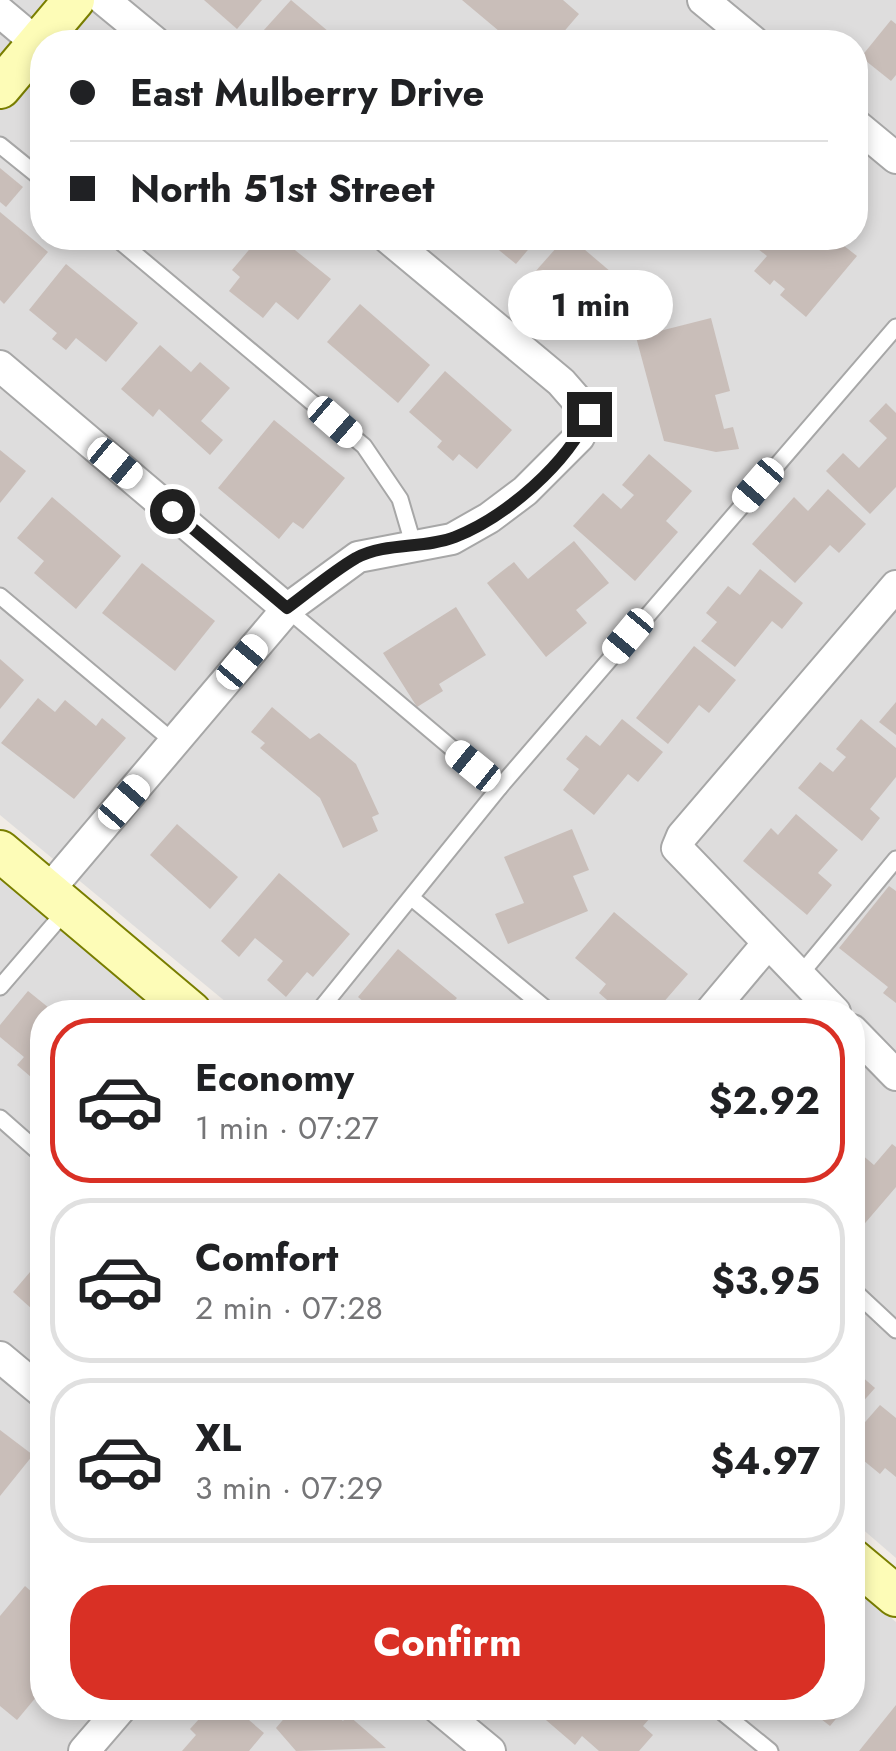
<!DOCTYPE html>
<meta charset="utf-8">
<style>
:root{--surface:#fff;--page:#f2f2f2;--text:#202124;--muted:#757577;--line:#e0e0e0;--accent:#d93025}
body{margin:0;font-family:Jost,sans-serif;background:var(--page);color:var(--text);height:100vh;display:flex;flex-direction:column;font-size:38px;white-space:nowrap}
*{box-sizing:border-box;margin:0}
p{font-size:32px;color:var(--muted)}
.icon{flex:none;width:55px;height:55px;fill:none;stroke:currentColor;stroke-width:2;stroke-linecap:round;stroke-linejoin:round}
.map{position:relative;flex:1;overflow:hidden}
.panel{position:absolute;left:30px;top:1000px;width:835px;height:720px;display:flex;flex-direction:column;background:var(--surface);border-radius:40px;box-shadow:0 5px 15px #0003}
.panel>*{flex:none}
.top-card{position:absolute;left:30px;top:30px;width:838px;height:220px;border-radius:40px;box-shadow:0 5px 15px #0003;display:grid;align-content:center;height:220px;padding:0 40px;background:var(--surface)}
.end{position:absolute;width:45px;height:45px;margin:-22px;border:12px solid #202020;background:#fff;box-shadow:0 0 0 5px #fff}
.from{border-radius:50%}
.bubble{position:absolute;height:70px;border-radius:35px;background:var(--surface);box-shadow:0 5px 15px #0003;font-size:32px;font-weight:700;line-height:70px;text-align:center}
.car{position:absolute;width:30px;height:60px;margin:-30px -15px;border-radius:12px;box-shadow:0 0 8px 2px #0007;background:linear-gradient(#fff 24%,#345 0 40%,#fff 0 76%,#345 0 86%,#fff 0)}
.top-card b{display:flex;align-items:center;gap:35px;height:95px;font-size:38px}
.top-card b+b{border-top:2px solid var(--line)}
.top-card i{width:25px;height:25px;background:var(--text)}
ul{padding:18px 0 0;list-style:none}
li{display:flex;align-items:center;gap:30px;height:165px;margin:0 20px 15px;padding:0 20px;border:5px solid var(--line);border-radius:40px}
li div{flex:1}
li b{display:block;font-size:38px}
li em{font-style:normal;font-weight:700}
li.current{border-color:var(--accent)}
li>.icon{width:90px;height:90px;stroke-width:1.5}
.cta{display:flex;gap:20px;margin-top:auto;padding:20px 40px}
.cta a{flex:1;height:115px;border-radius:40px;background:var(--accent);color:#fff;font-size:40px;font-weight:700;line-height:115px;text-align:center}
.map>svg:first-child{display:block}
.residential{fill:#dedddd;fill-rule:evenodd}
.building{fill:#c9beb9}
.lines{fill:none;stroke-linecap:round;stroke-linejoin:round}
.lane-casing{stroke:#a7a7a7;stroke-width:19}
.street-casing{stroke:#a7a7a7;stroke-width:34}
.secondary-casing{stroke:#797e00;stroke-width:44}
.lane{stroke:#fff;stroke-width:15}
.street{stroke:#fff;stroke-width:30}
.secondary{stroke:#fdfcb7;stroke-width:40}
.route{stroke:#202020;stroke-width:12}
</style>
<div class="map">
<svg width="896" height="1751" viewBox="0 0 896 1751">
<rect width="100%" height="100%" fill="#f1ece6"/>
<g class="residential">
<path d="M0,0H896V1558L853,1521L852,1012H238L0,815ZM42,42H855V238H42Z"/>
<polygon points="0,874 166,1012 42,1012 42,1708 852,1708 853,1585 896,1622 896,1751 0,1751"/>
</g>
<g class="building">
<polygon points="204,0 262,0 237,29"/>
<polygon points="291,0 341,42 253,42"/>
<polygon points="462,0 563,0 579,14 555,42 532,42 519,32 511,41"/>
<polygon points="891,20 896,24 896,75 891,81 861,57"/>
<polygon points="0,168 23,187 6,207 0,202"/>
<polygon points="0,212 48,252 4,304 0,300"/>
<polygon points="259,238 280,238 331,279 298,320 276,302 263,318 229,291 240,277 232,270"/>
<polygon points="484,238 538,238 516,264"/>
<polygon points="565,238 571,238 638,295 604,334 534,273"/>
<polygon points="753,238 834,238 857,256 806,317 780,295 785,289 774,280 770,285 754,271 767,256 749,242"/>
<polygon points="66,264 138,323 106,362 76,338 66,350 52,339 57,333 29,310"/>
<polygon points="360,304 430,365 398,403 327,342"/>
<polygon points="711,318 730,391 715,395 724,429 733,427 739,449 716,452 664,441 636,337"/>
<polygon points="160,345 191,372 200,362 230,388 201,421 223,440 210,455 159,409 153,417 121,389"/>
<polygon points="445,371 512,430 477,469 459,454 453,461 437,447 442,441 409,412"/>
<polygon points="886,403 896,413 896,487 870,514 826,471 843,453 859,468 887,438 869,421"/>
<polygon points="274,420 345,478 303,529 293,522 279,539 218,488"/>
<polygon points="0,450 26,471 0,503"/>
<polygon points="649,454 692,491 666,521 678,532 635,581 573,526 603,493 621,509 634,495 622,485"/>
<polygon points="828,489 866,524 839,553 830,545 795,583 752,544 794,497 808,511"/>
<polygon points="52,497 121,556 76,609 34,573 44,561 17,538"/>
<polygon points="574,541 609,583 576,610 587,623 546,657 487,583 514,562 528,579"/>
<polygon points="142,563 215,621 175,671 102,613"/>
<polygon points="760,569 803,603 782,629 772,621 735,667 701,641 717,622 706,613 728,586 740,595"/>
<polygon points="456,607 486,655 439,684 443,691 417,707 383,653"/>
<polygon points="694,646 736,680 709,713 699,705 668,744 636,718"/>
<polygon points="0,659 24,680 0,709"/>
<polygon points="38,698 55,712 65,700 96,726 102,718 126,738 74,799 1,743"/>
<polygon points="896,702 896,735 879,722"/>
<polygon points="272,707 310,739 319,733 356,764 379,814 372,817 378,831 343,848 320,798 260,748 265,743 251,732"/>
<polygon points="622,719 663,752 638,782 628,774 594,815 563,790 579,769 566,759 586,735 600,746"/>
<polygon points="861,719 896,748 896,777 870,809 880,818 862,841 798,788 820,762 833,772 846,757 836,749"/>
<polygon points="796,814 838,850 818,873 832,885 807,915 743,861 771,828 778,835"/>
<polygon points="177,824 238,877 210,909 150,855"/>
<polygon points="572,829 589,870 573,876 588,911 508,944 495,914 524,903 504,857"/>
<polygon points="279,873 350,934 313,977 307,972 286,997 267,980 283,961 255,938 239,957 221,941"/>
<polygon points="889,886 896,891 896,1003 883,993 888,987 839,948"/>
<polygon points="614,912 688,974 655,1012 621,1012 599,993 606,984 575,958"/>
<polygon points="398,949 457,998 449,1007 456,1012 376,1012 358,997"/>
<polygon points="28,991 54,1012 42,1012 42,1078 38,1083 17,1065 24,1057 0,1037 0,1025"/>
<polygon points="852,1126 865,1136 854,1148 874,1165 892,1144 896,1147 896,1187 860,1229 852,1222"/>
<polygon points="42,1258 42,1318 13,1292"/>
<polygon points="852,1368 875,1388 852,1414"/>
<polygon points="880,1405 896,1418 896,1477 885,1468 880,1474 852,1451 852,1437"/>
<polygon points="0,1430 33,1455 0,1496"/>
<polygon points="25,1586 42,1601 42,1690 17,1720 0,1706 0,1616"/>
<polygon points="896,1705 896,1751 859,1751"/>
<polygon points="209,1708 235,1708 264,1733 249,1751 182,1751 196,1735 190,1729"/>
<polygon points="293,1708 327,1708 343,1721 348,1715 386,1748 296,1751 276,1728"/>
<polygon points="532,1708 653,1708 657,1710 643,1726 653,1735 639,1751 599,1751 582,1736 575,1745"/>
<polygon points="807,1708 845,1708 830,1726"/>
</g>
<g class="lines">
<g class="lane-casing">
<g id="lane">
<polyline points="0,145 42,179"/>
<polyline points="116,238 364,446 400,499 413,543"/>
<polyline points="0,596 175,743"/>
<polyline points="287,609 499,788"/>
<polyline points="413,899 550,1012"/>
<polyline points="799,976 896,859"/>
<polyline points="0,987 68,908"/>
<polyline points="318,1012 499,788 896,327"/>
<polyline points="0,1118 42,1155"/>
<polyline points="852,1289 896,1330"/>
<polyline points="717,1708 770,1751"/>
</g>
</g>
<g class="street-casing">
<g id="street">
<polyline points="104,0 155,42"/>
<polyline points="703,0 754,42"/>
<polyline points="0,12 37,43"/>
<polyline points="855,124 896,158"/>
<polyline points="0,366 287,609"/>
<polyline points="48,891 287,609 358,557 452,539 489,518 525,491 579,437 589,414 561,382 388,238"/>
<polyline points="710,1012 768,943"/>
<polyline points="835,1012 677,848 682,836 896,586"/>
<polyline points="852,1030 896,1075"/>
<polyline points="0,1357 42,1392"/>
<polyline points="438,1708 490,1751"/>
<polyline points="84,1751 121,1708"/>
</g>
</g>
<g class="secondary-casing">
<g id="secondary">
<polyline points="0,88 74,0"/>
<polyline points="0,851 191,1012"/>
<polyline points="852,1559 896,1596"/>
</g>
</g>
<use href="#lane" class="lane"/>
<use href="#street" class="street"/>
<use href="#secondary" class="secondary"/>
</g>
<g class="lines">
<path class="route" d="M172,511L287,608C309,592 332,572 356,558C386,542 424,549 455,537C506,517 568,463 589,414"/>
</g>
</svg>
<i class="end from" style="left:172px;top:511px"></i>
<i class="end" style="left:589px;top:414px"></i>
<div class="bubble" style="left:508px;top:270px;width:165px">1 min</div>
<i class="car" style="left:335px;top:422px;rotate:131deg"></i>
<i class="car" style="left:115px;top:463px;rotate:130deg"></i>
<i class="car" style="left:758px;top:485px;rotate:221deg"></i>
<i class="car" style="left:628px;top:636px;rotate:220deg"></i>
<i class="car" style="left:242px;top:662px;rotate:40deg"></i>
<i class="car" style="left:473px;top:766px;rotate:309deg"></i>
<i class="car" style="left:124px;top:802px;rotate:41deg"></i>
<div class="top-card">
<b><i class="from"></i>East Mulberry Drive</b>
<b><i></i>North 51st Street</b>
</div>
<section class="panel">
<ul>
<li class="current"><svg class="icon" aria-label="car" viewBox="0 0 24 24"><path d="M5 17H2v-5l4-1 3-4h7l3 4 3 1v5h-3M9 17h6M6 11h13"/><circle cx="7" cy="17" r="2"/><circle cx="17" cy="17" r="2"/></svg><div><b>Economy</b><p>1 min · 07:27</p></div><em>$2.92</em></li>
<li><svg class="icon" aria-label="car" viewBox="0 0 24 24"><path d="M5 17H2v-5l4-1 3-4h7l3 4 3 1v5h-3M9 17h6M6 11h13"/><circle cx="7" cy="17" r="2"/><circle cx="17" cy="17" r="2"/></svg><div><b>Comfort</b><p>2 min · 07:28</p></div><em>$3.95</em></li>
<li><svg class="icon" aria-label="car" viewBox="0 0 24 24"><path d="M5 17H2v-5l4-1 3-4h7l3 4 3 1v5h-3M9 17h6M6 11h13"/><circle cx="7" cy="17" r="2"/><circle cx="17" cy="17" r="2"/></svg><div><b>XL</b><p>3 min · 07:29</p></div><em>$4.97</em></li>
</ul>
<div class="cta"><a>Confirm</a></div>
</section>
</div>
